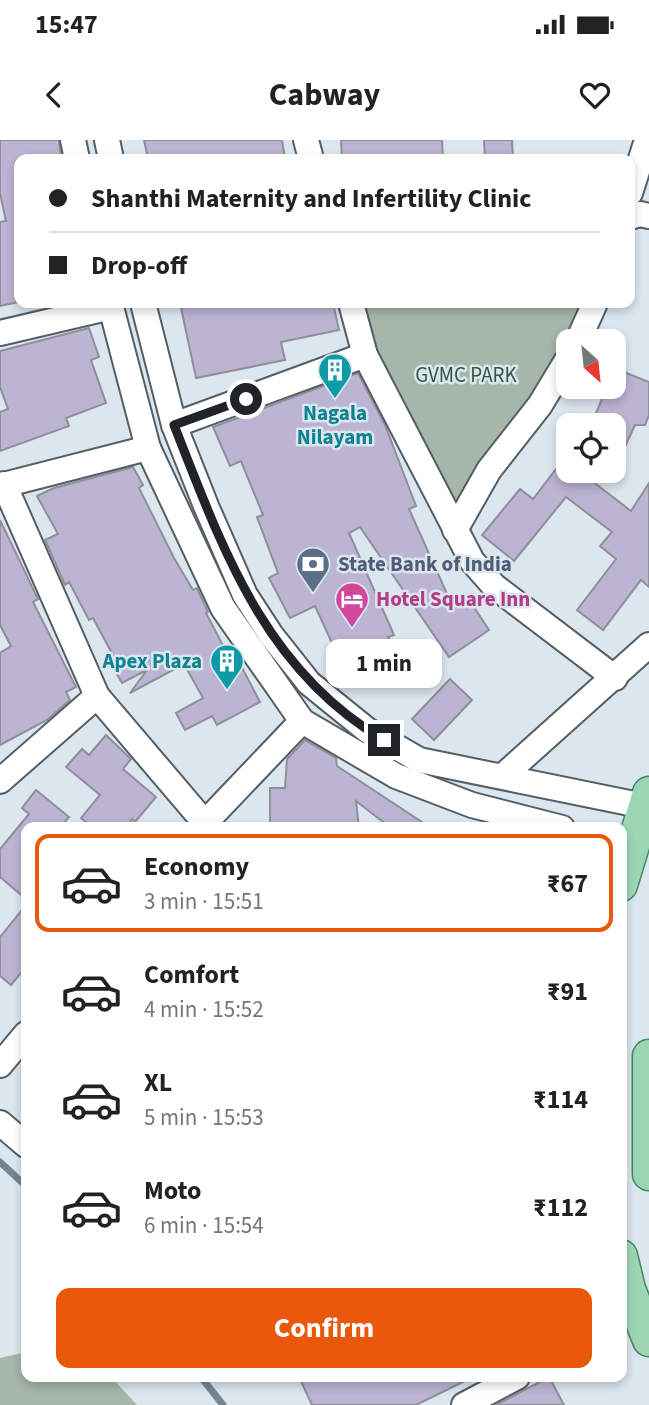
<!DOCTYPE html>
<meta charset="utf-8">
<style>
:root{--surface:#fff;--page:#f2f2f2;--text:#222;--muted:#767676;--line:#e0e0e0;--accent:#ea580c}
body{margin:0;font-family:"Source Sans 3",sans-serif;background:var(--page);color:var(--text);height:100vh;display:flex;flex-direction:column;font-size:26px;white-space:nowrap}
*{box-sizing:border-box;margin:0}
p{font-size:23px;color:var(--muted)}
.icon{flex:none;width:38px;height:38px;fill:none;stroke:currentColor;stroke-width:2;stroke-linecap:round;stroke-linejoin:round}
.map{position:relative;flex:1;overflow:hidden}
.details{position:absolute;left:21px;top:682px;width:606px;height:560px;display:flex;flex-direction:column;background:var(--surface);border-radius:14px;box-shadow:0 4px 10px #0003}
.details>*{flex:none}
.top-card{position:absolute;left:14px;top:14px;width:621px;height:154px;border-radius:14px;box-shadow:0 4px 10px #0003;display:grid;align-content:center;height:154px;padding:0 35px;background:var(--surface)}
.needle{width:46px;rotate:153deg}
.controls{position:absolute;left:556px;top:189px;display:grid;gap:14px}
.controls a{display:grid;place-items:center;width:70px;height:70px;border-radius:14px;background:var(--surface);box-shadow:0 4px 10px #0003;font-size:35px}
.end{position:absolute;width:32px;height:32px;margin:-16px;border:9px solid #202428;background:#fff;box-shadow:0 0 0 4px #fff}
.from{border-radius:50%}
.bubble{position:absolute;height:49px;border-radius:14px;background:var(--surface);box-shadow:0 4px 10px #0003;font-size:23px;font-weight:700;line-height:49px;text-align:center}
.top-card b{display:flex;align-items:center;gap:24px;height:66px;font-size:26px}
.top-card b+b{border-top:2px solid var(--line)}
.top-card i{width:18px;height:18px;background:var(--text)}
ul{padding:12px 0 0;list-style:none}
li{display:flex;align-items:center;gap:21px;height:98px;margin:0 14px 10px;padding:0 21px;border:4px solid transparent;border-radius:14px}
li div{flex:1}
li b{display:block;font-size:26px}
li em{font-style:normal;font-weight:700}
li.active{border-color:var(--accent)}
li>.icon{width:63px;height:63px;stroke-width:1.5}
.primary-button{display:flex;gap:14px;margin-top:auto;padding:14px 35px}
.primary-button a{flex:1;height:80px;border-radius:14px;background:var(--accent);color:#fff;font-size:28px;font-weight:700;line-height:80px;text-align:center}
.status{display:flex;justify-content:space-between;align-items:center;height:49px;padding:0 35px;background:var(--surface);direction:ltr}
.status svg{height:19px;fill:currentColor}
header{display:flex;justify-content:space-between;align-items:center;height:91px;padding:0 35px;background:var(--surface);font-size:32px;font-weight:700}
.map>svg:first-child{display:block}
.green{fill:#a4b7aa}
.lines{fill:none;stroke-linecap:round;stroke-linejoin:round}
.stream{stroke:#718595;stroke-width:7}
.building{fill:#bbb4d2;stroke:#908e99;stroke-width:2}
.minor-casing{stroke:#545e65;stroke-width:28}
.major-casing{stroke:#468664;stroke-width:35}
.minor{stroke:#fff;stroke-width:24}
.major{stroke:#9dd6b5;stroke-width:32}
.route{stroke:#202428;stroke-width:9}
.labels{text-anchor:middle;stroke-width:5;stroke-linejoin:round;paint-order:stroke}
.park-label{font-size:21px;fill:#2b5b3d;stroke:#dce6ef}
.culture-label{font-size:21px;font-weight:bold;fill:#0d838f;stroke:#dce6ef}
.service-label{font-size:21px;font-weight:bold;fill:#4e5e75;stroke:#dce6ef;text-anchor:start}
.hotel-label{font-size:21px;font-weight:bold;fill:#b23c85;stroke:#dce6ef;text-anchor:start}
</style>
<div class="status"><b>15:47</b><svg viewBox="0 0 49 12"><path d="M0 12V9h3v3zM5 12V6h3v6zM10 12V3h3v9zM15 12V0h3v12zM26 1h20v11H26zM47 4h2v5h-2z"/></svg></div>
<header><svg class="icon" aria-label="back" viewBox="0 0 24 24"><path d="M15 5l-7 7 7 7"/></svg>Cabway<svg class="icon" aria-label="heart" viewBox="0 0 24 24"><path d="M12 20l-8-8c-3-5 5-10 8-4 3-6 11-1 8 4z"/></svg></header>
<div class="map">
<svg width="649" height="1265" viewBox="0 0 649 1265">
<rect width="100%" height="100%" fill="#dce6ef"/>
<g class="green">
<polygon points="361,163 590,163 569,208 455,381 381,228"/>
<polygon points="26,1212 26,1237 111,1237 137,1265 0,1265 0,1218"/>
</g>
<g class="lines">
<g class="stream">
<polyline points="0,1022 26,1046"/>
<polyline points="201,1237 223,1265"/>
</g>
</g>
<g class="building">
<polygon points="0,0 59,0 61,17 19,19 19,162 0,166 0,82 6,81 0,53"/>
<polygon points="144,0 282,0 285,19 148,19"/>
<polygon points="341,0 442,0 443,19 342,19"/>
<polygon points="484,0 512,0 513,19 485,19"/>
<polygon points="180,163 333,163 339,190 281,202 285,220 196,238"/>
<polygon points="89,188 99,217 91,220 106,263 66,278 69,286 0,311 0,272 8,269 0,247 0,211"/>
<polygon points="614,228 649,242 649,275 645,285 635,285 614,330 614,285 591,285 607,247 614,247"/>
<polygon points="358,233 385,285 416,366 409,369 452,465 466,455 489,490 449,517 360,387 349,393 394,495 388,497 404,520 370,543 355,521 343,527 315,466 290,478 269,438 278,433 257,377 263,375 241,321 230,326 213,287"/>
<polygon points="569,312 569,338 572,331 579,331 631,371 649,343 649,447 641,440 603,490 577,470 616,419 600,406 612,392 566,357 514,421 482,395 520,349 533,359"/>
<polygon points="133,327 143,345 139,348 174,418 193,450 197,448 208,472 206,473 230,519 236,516 260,562 217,585 212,576 185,590 176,573 203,558 184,524 130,553 147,530 122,543 111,524 116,521 93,478 89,480 69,442 65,445 45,400 58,394 37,356 54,348"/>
<polygon points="0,380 38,459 33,462 76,547 66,552 70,560 47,580 0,605 0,513 11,506 0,485"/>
<polygon points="450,539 472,560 434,600 412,579"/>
<polygon points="106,595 131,619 123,629 156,657 135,682 132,679 125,688 93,688 81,678 100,655 66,627 82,609 89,615"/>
<polygon points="305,600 336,618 337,626 431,688 391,688 356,661 359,688 270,688 270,648 285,648 287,619"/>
<polygon points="36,650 69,677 59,688 26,688 26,759 0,737 0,709 29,674 22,668"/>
<polygon points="26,765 26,827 11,845 0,836 0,797"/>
<polygon points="299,1237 473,1237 416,1265 312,1265"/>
<polygon points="549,1237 564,1265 496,1265"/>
</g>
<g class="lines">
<g class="minor-casing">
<g id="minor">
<polyline points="73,0 77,19"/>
<polyline points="107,0 111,19"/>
<polyline points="306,0 311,19"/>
<polyline points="630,53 647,0"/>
<polyline points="630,77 640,74 649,76"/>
<polyline points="110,163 148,308 223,468 302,581 396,636 472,665 562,688"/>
<polyline points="143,163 174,285 206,366 245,455 271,495 309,543 367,590 419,620 649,667"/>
<polyline points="351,163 365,215 472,421 494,446 615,538"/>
<polyline points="0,193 111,167"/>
<polyline points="578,201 595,163"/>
<polyline points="174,285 365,215"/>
<polyline points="4,344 97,556 205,683"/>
<polyline points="0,346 148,308"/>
<polyline points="455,390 489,330 540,265 569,217"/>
<polyline points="504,635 649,505"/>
<polyline points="0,641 97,556"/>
<polyline points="200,688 302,581"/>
<polyline points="0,925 26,894"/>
<polyline points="0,983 26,1005"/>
<polyline points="464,1265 517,1237"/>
</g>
</g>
<g class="major-casing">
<g id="major">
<polyline points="621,745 649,653"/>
<polyline points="649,916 649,1034"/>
<polyline points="621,1116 629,1149 649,1200"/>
</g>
</g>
<use href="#minor" class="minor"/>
<use href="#major" class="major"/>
</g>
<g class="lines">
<path class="route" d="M246,259L174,285C222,407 264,530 384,600"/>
</g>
<defs>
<g id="building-pin" transform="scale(1.75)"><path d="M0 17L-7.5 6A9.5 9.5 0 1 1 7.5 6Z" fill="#0f9aa8" stroke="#dce6ef"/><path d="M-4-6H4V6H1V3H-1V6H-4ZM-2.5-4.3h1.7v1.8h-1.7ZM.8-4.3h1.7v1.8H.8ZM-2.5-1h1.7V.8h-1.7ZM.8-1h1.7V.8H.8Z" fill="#fff"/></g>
<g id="bank-pin" transform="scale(1.75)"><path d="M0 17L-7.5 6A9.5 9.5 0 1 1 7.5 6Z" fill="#5c6f8a" stroke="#dce6ef"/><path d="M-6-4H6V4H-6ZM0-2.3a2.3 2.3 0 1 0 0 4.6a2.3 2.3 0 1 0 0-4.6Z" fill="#fff"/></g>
<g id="hotel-pin" transform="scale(1.75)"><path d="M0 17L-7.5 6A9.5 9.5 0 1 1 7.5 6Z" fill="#d1479c" stroke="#dce6ef"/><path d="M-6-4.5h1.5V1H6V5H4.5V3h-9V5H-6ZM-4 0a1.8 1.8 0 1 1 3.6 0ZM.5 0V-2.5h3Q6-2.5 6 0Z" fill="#fff"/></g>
</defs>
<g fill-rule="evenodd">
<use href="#building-pin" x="335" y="230"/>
<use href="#bank-pin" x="313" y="424"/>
<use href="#hotel-pin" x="352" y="459"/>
<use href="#building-pin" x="227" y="521"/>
</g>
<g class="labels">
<g class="park-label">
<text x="466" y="242">GVMC PARK</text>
</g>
<g class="culture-label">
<text x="335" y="280">Nagala<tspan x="335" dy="24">Nilayam</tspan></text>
<text x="202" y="528" text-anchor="end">Apex Plaza</text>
</g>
<g class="service-label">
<text x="338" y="431">State Bank of India</text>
</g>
<g class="hotel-label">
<text x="376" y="466">Hotel Square Inn</text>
</g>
</g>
</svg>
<div class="controls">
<a><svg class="needle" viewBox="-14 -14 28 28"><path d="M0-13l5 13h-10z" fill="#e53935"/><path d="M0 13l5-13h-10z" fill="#767676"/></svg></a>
<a><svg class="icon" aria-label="locate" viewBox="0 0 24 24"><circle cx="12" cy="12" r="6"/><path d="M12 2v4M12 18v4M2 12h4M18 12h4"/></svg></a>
</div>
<i class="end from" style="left:246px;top:259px"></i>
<i class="end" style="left:384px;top:600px"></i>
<div class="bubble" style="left:326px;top:499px;width:116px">1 min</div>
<div class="top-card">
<b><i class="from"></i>Shanthi Maternity and Infertility Clinic</b>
<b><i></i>Drop-off</b>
</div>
<section class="details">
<ul>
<li class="active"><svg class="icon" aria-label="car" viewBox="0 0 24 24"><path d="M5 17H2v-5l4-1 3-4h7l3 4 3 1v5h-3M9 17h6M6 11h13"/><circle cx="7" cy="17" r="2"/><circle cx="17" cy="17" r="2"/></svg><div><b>Economy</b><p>3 min · 15:51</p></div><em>₹67</em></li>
<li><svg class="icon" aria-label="car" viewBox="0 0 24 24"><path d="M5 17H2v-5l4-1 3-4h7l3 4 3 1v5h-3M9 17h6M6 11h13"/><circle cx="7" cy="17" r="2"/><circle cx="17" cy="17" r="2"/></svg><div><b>Comfort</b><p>4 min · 15:52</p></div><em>₹91</em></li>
<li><svg class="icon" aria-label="car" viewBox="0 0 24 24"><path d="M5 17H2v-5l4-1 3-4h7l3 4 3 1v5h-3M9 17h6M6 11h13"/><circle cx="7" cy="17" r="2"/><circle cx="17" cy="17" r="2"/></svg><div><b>XL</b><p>5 min · 15:53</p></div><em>₹114</em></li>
<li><svg class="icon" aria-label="car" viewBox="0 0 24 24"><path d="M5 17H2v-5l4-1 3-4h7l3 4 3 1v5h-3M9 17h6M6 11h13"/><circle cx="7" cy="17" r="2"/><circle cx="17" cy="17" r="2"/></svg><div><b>Moto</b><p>6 min · 15:54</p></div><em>₹112</em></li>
</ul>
<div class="primary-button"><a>Confirm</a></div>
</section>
</div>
